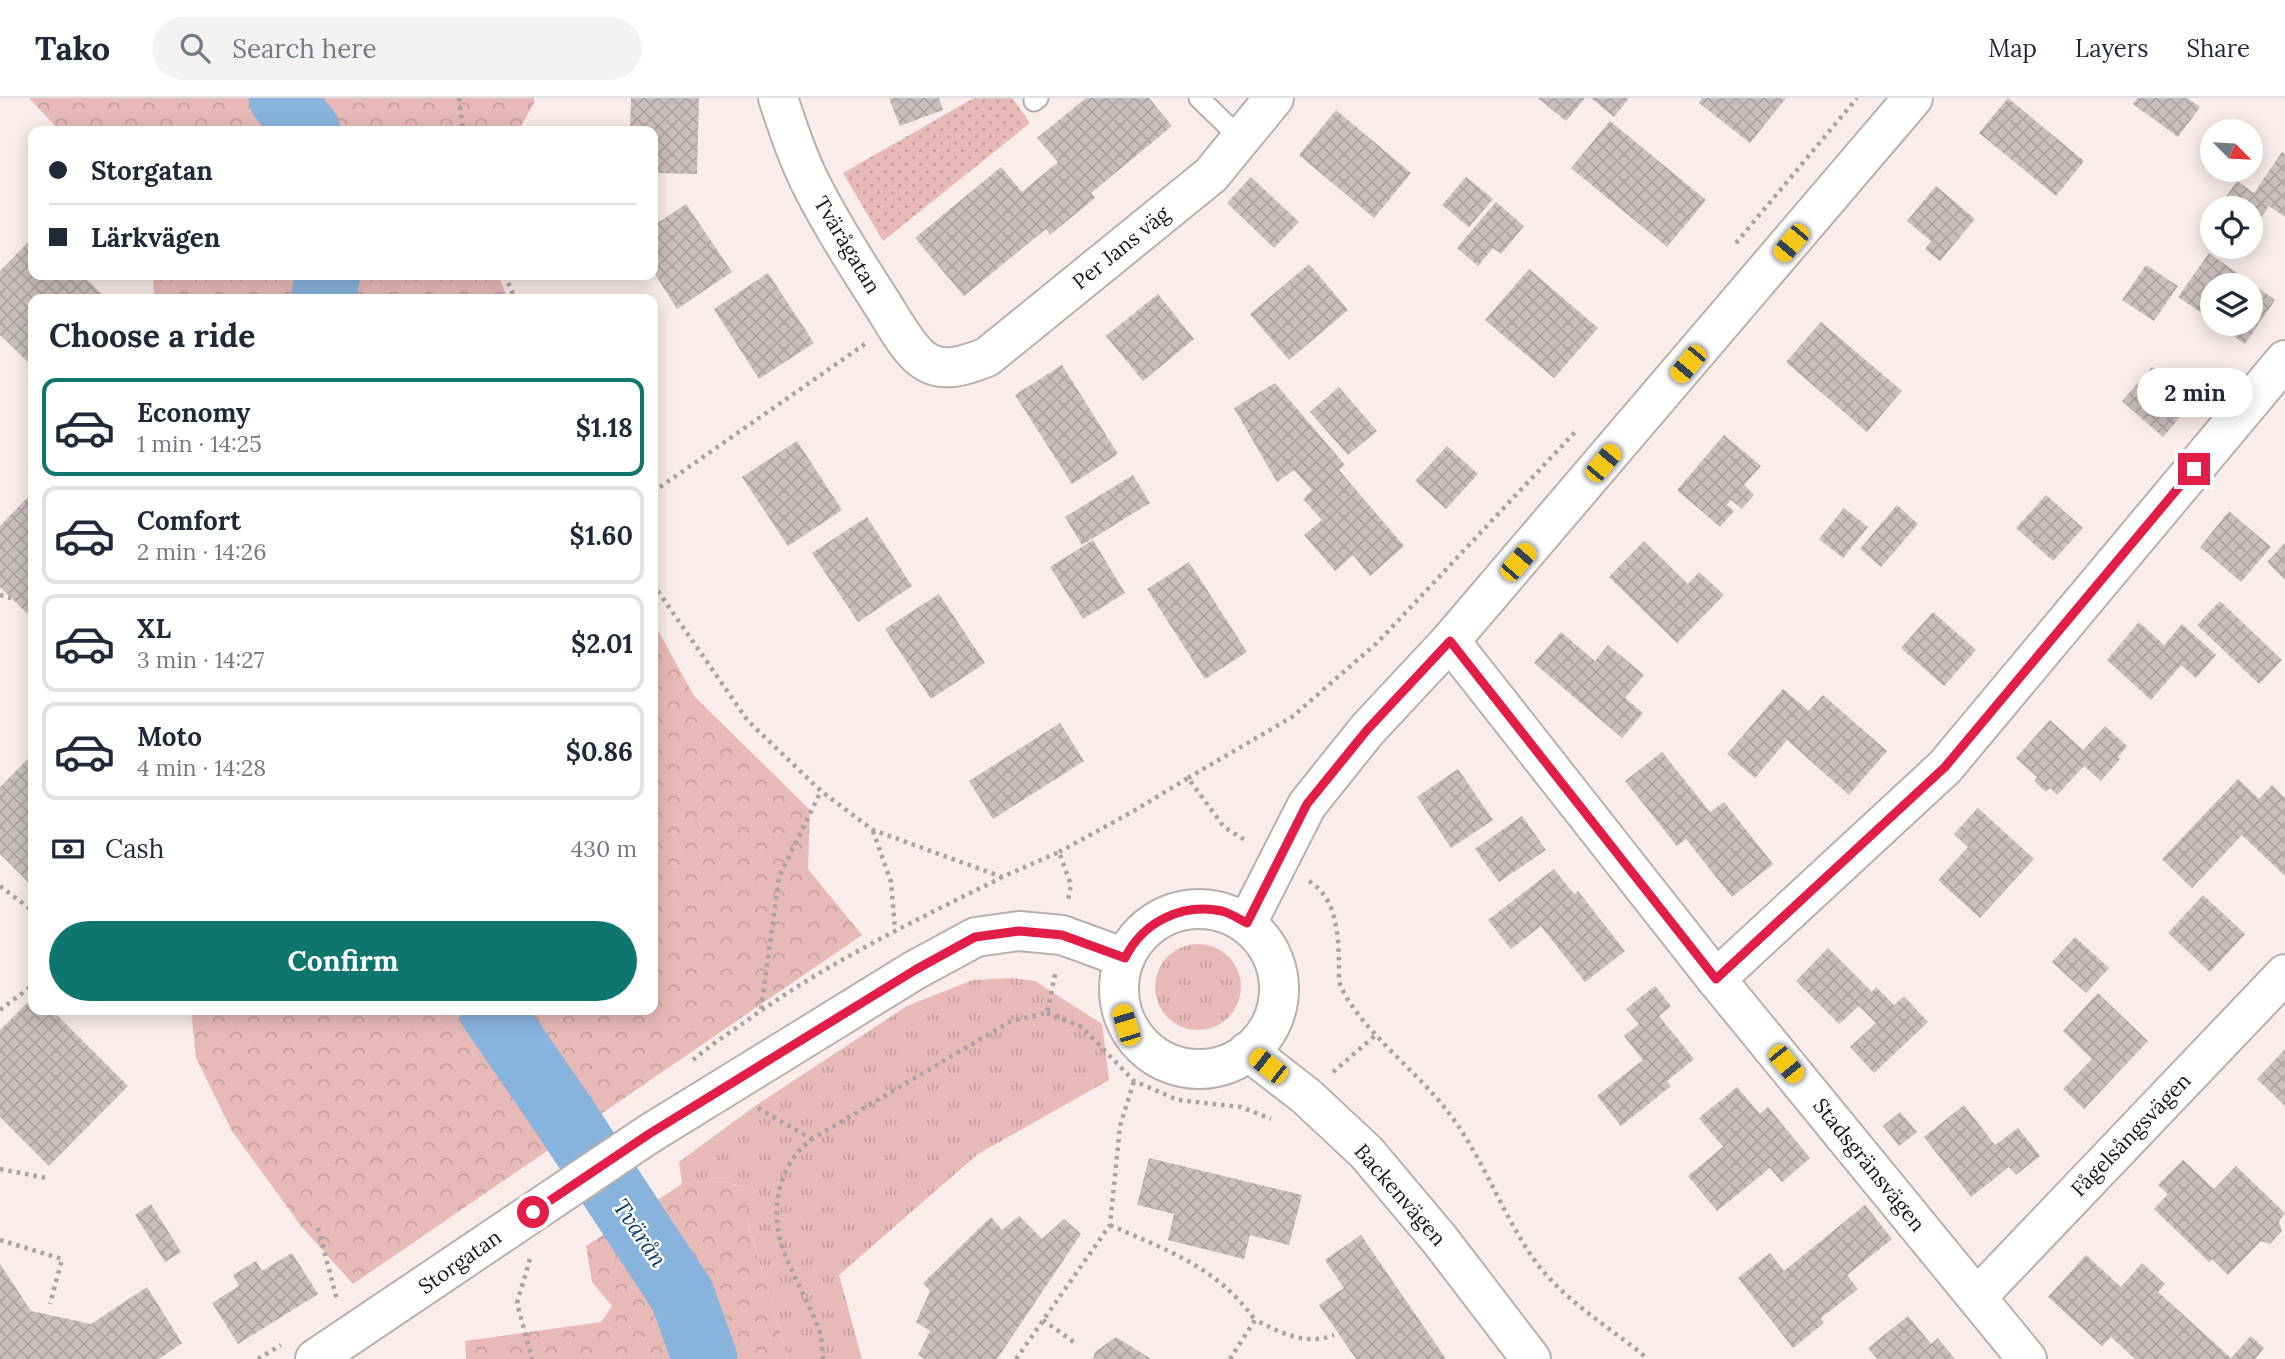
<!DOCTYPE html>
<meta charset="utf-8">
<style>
:root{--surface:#fff;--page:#f2f2f3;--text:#1f2937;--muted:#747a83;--line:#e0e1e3;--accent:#0f766e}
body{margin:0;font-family:Lora,serif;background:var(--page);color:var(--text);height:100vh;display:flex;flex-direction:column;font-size:26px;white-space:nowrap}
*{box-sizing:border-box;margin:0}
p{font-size:23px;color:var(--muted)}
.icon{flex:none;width:38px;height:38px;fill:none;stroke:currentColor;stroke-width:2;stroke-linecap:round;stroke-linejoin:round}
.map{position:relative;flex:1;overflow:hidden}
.details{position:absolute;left:28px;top:196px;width:630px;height:721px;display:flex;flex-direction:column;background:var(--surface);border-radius:14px;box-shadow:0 4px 18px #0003}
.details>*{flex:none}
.top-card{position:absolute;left:28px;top:28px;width:630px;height:154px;border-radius:14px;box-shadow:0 4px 18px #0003;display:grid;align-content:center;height:154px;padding:0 21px;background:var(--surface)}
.needle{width:46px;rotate:114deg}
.fabs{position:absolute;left:2200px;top:21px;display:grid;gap:14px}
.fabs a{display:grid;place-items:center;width:63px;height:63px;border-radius:50%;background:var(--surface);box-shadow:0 4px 18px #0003;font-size:35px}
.end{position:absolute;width:32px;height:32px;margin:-16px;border:9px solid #e11d48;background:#fff;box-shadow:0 0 0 4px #fff}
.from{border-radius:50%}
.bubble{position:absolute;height:49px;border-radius:24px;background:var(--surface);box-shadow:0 4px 18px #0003;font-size:23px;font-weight:800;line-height:49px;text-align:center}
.car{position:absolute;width:21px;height:42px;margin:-21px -10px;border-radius:9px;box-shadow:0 0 5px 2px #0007;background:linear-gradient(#f5c518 24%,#345 0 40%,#f5c518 0 76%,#345 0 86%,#f5c518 0)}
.top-card b{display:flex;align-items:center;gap:24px;height:66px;font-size:26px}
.top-card b+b{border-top:2px solid var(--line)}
.top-card i{width:18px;height:18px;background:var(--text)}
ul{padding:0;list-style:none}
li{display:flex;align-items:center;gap:21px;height:98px;margin:0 14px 10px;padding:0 7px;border:4px solid var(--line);border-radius:14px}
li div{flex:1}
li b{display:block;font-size:26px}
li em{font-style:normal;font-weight:800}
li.selected{border-color:var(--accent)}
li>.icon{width:63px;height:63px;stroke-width:1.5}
h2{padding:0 21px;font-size:32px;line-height:84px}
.pay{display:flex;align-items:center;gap:18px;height:77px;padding:0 21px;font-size:26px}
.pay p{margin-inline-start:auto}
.button{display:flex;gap:14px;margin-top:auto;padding:14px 21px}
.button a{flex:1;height:80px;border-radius:42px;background:var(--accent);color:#fff;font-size:28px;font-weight:800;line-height:80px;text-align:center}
header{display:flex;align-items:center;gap:42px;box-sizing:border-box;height:98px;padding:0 35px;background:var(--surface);border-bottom:2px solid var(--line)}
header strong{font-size:33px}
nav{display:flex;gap:38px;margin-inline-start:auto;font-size:24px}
.search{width:490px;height:63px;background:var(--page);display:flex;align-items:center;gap:18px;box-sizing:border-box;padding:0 24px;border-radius:38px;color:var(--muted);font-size:26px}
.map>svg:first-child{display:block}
.grass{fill:url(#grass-tufts)}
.forest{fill:url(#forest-crowns)}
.park{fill:url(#park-dots)}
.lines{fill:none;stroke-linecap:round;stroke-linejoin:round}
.river{stroke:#88b3dd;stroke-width:65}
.building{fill:url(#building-cross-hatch)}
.service-casing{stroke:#bbafae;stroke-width:23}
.minor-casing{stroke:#bbafae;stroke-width:42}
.tertiary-casing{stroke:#bbafae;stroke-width:42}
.path{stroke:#aba1a0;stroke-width:4.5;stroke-dasharray:3.5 5;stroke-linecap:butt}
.service{stroke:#fff;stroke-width:19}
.minor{stroke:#fff;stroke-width:38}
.tertiary{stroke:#fff;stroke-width:38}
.route{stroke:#e11d48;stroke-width:9}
.labels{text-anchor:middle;stroke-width:5;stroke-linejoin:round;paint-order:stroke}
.street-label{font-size:21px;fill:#1b1616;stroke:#fff}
.water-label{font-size:23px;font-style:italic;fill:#0f4068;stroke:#fff}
</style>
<header>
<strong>Tako</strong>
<div class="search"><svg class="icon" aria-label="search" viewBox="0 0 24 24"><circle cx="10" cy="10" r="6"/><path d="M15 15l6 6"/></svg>Search here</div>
<nav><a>Map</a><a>Layers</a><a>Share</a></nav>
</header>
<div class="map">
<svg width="2285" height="1261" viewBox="0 0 2285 1261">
<defs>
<pattern id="grass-tufts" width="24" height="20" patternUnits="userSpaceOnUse" patternTransform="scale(1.75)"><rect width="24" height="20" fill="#e7bab7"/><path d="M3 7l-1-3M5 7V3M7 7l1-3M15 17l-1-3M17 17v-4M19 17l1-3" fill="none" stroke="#c69f9d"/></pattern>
<pattern id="forest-crowns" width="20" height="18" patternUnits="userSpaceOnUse" patternTransform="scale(1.75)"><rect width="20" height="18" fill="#e7bab7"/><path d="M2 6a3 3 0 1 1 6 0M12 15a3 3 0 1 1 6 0" fill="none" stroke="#c69f9d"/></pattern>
<pattern id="park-dots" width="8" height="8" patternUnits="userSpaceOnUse" patternTransform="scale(1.75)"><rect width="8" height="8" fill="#e7bab7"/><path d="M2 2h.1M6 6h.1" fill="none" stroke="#c69f9d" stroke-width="1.8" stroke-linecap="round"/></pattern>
<pattern id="building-cross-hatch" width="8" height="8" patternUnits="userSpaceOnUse" patternTransform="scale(1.75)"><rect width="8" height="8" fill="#cbbfbe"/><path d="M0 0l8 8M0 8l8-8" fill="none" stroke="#aea3a3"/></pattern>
</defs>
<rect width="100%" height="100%" fill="#f9eceb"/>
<g class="grass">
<circle cx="1198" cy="889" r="43"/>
<polygon points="1012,880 1035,883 1102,926 1109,982 978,1056 839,1177 862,1261 788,1261 747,1122 747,1089 717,1083 682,1086 679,1064 755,1008 907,908 973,882"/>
</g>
<g class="forest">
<polygon points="29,0 534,0 534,5 518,33 60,33"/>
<polygon points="153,177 498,177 508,201 154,201"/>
<polygon points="653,523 694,598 810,712 808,771 862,837 353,1186 301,1128 232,1033 196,960 191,912 653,912"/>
<polygon points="717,1083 747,1089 747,1122 788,1261 466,1261 465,1243 601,1224 612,1208 592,1184 586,1148 682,1086"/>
</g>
<polygon class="park" points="974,0 1012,0 1030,25 883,143 843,75"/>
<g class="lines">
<g class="river">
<polyline points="281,0 308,33"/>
<polyline points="323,201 328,177"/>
<polyline points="491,912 562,1015 682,1197 705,1261"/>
</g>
</g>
<g class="building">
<polygon points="631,0 699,0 697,76 653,75 653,33 630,33"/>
<polygon points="889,0 939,0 943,12 900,28"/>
<polygon points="1086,0 1149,0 1172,28 1091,95 1095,100 1050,137 1046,131 964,198 915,140 1001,69 1022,94 1058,64 1037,40"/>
<polygon points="1538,0 1585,0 1566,23"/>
<polygon points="1591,0 1629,0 1614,19"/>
<polygon points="1702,0 1786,0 1750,45 1699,5"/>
<polygon points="2008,0 2084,63 2056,98 1979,35"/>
<polygon points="2137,0 2187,0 2200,9 2178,39 2133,6"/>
<polygon points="1336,12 1411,75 1374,120 1299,57"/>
<polygon points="1610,23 1706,102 1667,149 1571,70"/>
<polygon points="2282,54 2285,56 2285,119 2269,108 2250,135 2250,110 2218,110 2237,83 2254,95"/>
<polygon points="1251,79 1299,124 1274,150 1227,105"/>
<polygon points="1466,79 1493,101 1469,129 1442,107"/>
<polygon points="1936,88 1975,121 1940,163 1925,151 1931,143 1907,123"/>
<polygon points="1496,104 1524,128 1501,156 1493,150 1478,168 1457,150"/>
<polygon points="686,106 732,174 677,211 653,173 653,128"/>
<polygon points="33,139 33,177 82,177 107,201 33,201 33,269 0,237 0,173"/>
<polygon points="2209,155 2275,202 2245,246 2217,226 2250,226 2250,187 2212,187 2212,222 2178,199"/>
<polygon points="1309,166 1348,212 1289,262 1250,216"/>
<polygon points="2146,167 2178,188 2154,223 2122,202"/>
<polygon points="1529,171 1598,230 1554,280 1485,222"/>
<polygon points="768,175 814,245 759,281 714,211"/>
<polygon points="1158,196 1194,241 1143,283 1106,238"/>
<polygon points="1821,224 1902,293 1867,334 1786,264"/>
<polygon points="1062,267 1118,356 1072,386 1015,297"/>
<polygon points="2152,269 2193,304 2163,339 2122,303"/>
<polygon points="1275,285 1345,367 1339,372 1404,448 1370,478 1353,457 1335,473 1304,437 1322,422 1303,401 1312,392 1294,372 1277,384 1234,310"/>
<polygon points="1339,289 1377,333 1348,357 1310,314"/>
<polygon points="1724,337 1761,368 1744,387 1754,397 1742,411 1731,402 1727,407 1734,413 1720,429 1677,392"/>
<polygon points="797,343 842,412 788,448 742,379"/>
<polygon points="1447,348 1478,376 1446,411 1415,383"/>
<polygon points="1133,377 1150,405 1082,447 1065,419"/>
<polygon points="33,394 33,521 0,489 0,428"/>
<polygon points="2046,397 2083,430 2053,463 2016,430"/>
<polygon points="1897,407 1918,426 1881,469 1860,451"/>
<polygon points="1844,410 1868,429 1843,460 1819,441"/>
<polygon points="2229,413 2271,449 2241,484 2200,449"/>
<polygon points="867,419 912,488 858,524 812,455"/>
<polygon points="1093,442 1125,495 1083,521 1050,469"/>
<polygon points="1644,443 1688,486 1699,474 1724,497 1677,545 1609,479"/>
<polygon points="2285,445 2285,482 2267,464"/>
<polygon points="1189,464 1247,554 1205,581 1147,491"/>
<polygon points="939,496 985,565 931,601 885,531"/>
<polygon points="2220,503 2282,562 2259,586 2197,527"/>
<polygon points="1933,514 1976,552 1944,588 1901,550"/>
<polygon points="2139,524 2164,547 2182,526 2216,557 2196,580 2181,567 2151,602 2107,562"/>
<polygon points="1561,534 1595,563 1608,547 1644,577 1625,600 1643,615 1622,640 1534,565"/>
<polygon points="1783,591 1809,613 1823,597 1887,653 1849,697 1787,642 1755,680 1727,656"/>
<polygon points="2050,622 2083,652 2105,628 2127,648 2118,659 2120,661 2101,683 2084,668 2057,697 2050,690 2046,694 2034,683 2037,679 2016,660"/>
<polygon points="1060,625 1084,663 993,721 969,683"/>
<polygon points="1662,654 1710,714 1724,704 1773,766 1732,799 1686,741 1677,748 1625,683"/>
<polygon points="33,656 33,789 0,756 0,689"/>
<polygon points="1458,671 1493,722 1451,750 1417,699"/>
<polygon points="2238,681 2259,701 2272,687 2285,700 2285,778 2242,737 2192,790 2162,761"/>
<polygon points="1978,710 2034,761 1980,820 1938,782 1968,749 1954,736"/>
<polygon points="1522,718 1546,752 1499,784 1475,751"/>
<polygon points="1554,771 1574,796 1578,793 1625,853 1585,884 1541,828 1511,851 1488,822"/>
<polygon points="2203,797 2245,836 2210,874 2168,835"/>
<polygon points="2075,839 2109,870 2086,895 2052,864"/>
<polygon points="1828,850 1872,894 1876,889 1894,907 1904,898 1928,924 1874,975 1850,949 1876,925 1859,908 1839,926 1796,883"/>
<polygon points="1655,888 1671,908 1659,918 1694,961 1667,983 1671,988 1621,1028 1597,998 1643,962 1624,938 1639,926 1626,911"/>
<polygon points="2098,895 2148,943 2084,1011 2063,991 2092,961 2063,933"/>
<polygon points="33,899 33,912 52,912 128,988 49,1068 0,1019 0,932"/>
<polygon points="2285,951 2285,1008 2257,981"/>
<polygon points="1737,989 1760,1016 1768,1009 1810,1060 1782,1084 1770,1070 1717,1113 1688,1078 1723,1049 1699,1020"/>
<polygon points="1964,1007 1995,1047 2018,1030 2040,1058 2016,1077 2009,1069 1971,1099 1924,1039"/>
<polygon points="1900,1014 1917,1034 1899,1048 1883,1028"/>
<polygon points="1149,1060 1302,1097 1289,1147 1250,1137 1244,1161 1168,1142 1174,1116 1137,1107"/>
<polygon points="2183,1062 2214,1091 2236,1068 2285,1115 2279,1123 2282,1133 2270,1146 2261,1143 2228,1177 2212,1161 2209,1164 2154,1111 2168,1096 2158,1087"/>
<polygon points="151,1106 181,1154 165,1164 135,1117"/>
<polygon points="1865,1107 1892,1141 1847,1177 1858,1191 1821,1220 1824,1225 1793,1250 1738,1180 1770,1155 1784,1173"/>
<polygon points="1019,1118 1042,1141 1064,1121 1081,1136 997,1261 925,1261 918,1257 930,1233 916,1224 930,1193 923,1185 991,1119 1002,1132"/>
<polygon points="1361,1137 1446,1261 1356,1261 1319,1207 1344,1190 1325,1162"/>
<polygon points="292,1155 318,1196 238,1246 212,1205 239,1188 233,1177 256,1163 262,1173"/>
<polygon points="2086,1157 2121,1189 2142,1165 2165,1186 2158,1194 2231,1260 2251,1238 2264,1250 2255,1261 2135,1261 2111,1239 2102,1248 2048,1199"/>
<polygon points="0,1166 31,1213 91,1226 147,1189 182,1245 159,1261 0,1261"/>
<polygon points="1908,1218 1931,1246 1938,1240 1955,1261 1877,1261 1868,1250"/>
<polygon points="1116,1239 1151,1261 1093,1261 1095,1254"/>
</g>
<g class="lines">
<g class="service-casing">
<g id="service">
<polyline points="1199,0 1241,41"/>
<polyline points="1034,3 1038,0"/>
</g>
</g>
<g class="minor-casing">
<g id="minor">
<path d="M778,0C788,30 798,61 813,90C833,129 857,167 881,204C892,221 906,248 921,260C941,277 967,267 987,259L1211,77L1274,0"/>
<polyline points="1450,543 1716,881 2027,1261"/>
<polyline points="1716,881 1945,669 2285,262"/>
<polyline points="1977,1199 2285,876"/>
</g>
</g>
<g class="tertiary-casing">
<g id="tertiary">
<circle cx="1199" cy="891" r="80"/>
<polyline points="1247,825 1307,707 1367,632 1450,543 1913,0"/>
<polyline points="1248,953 1306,998 1366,1054 1440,1142 1531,1261"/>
<polyline points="315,1261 649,1036 915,872 976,839 1019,833 1062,837 1125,860"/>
</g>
</g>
<g class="path">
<polyline points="459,0 463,33"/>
<polyline points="1736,145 1857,0"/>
<polyline points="505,177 515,201"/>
<polyline points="653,394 865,246"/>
<polyline points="653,486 748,623 821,693 873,732 1002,779 1059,754 1071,787 1068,802"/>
<polyline points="0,497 11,500"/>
<polyline points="1188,680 1292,619 1378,544 1576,333"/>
<polyline points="873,733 891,784 895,831"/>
<polyline points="1059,754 1132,714 1188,680 1224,729 1248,744"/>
<path d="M1309,783C1336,800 1338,833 1339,863C1339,871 1338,882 1341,889C1362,933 1418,974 1448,1014C1483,1059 1501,1114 1533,1160C1563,1203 1609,1228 1648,1261"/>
<polyline points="0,788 33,813"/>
<polyline points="761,911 779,779 821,693"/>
<polyline points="0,912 29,890 33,889"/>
<polyline points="1047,915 1082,929 1134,983 1178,1002 1241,1009 1271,1021"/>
<path d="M693,962C709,948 728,936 745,924C825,866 913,823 1001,780"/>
<polyline points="1333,974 1377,936"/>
<polyline points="758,1010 812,1041"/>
<polyline points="0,1071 46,1080"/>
<path d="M1110,1127C1168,1153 1216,1168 1255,1222"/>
<polyline points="318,1130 337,1202"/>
<polyline points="0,1142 62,1161 50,1206"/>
<polyline points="530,1161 517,1205 532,1261"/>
<polyline points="1043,1222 1075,1245"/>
<polyline points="258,1261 281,1247"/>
<path d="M823,1261C822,1251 822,1238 818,1229C808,1204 794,1180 784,1154C769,1114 777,1067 812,1041L1011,923L1047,915L1056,872"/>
<polyline points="1016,1261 1110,1127 1120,1028 1134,983"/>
<path d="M1230,1261L1255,1222C1282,1235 1305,1248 1334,1237"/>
</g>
<use href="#service" class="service"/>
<use href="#minor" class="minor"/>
<use href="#tertiary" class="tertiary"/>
</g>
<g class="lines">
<path class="route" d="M533,1114L649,1036L915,872L975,839L1019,833L1062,837L1125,860C1143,824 1181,805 1222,813C1230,815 1239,821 1247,825L1307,706L1367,632L1450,543L1716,881L1945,669L2194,371"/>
</g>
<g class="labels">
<g class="street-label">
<text transform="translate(847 147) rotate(59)" y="7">Tvärågatan</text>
<text transform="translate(1121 150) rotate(-39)" y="7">Per Jans väg</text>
<text transform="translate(2131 1037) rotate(-46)" y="7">Fågelsångsvägen</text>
<text transform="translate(1869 1067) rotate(51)" y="7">Stadsgränsvägen</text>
<text transform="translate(1400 1097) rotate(49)" y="7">Backenvägen</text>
<text transform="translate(460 1164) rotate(-35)" y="7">Storgatan</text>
</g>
<g class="water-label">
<text transform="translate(640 1135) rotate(56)" y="8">Tvärån</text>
</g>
</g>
</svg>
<div class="fabs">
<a><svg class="needle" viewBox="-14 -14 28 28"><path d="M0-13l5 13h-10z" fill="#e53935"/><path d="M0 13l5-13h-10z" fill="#747a83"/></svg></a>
<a><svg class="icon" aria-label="locate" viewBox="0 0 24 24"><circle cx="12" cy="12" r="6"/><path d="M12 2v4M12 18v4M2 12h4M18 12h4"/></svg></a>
<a><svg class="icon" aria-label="layers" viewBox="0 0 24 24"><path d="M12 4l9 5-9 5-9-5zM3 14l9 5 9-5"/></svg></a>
</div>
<i class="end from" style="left:533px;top:1114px"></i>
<i class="end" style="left:2194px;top:371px"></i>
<div class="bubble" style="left:2137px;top:270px;width:116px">2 min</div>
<i class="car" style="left:1791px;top:145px;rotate:220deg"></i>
<i class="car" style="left:1688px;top:266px;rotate:220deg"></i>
<i class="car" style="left:1603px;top:365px;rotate:40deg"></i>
<i class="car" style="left:1518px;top:464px;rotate:41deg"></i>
<i class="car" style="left:1126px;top:927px;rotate:343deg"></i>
<i class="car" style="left:1786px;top:966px;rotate:141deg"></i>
<i class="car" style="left:1268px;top:968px;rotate:308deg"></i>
<div class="top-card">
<b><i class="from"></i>Storgatan</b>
<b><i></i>Lärkvägen</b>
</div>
<section class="details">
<h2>Choose a ride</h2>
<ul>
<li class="selected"><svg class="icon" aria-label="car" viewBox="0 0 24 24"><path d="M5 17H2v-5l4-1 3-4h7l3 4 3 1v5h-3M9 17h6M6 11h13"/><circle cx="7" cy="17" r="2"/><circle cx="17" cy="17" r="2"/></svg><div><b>Economy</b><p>1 min · 14:25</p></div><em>$1.18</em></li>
<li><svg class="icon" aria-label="car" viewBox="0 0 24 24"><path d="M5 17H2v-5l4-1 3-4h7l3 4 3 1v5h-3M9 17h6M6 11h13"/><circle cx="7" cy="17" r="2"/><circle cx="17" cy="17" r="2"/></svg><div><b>Comfort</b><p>2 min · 14:26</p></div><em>$1.60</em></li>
<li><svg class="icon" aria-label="car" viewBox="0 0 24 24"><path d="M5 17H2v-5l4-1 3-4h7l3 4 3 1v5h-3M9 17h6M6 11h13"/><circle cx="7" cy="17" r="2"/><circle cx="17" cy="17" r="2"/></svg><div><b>XL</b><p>3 min · 14:27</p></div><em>$2.01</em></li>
<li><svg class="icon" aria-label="car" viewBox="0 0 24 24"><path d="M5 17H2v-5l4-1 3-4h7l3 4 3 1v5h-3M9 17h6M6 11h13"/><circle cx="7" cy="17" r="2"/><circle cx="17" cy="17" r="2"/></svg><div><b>Moto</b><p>4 min · 14:28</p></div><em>$0.86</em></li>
</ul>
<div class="pay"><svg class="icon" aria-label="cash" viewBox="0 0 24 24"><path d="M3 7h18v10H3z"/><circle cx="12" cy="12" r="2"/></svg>Cash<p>430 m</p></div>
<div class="button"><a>Confirm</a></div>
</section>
</div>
